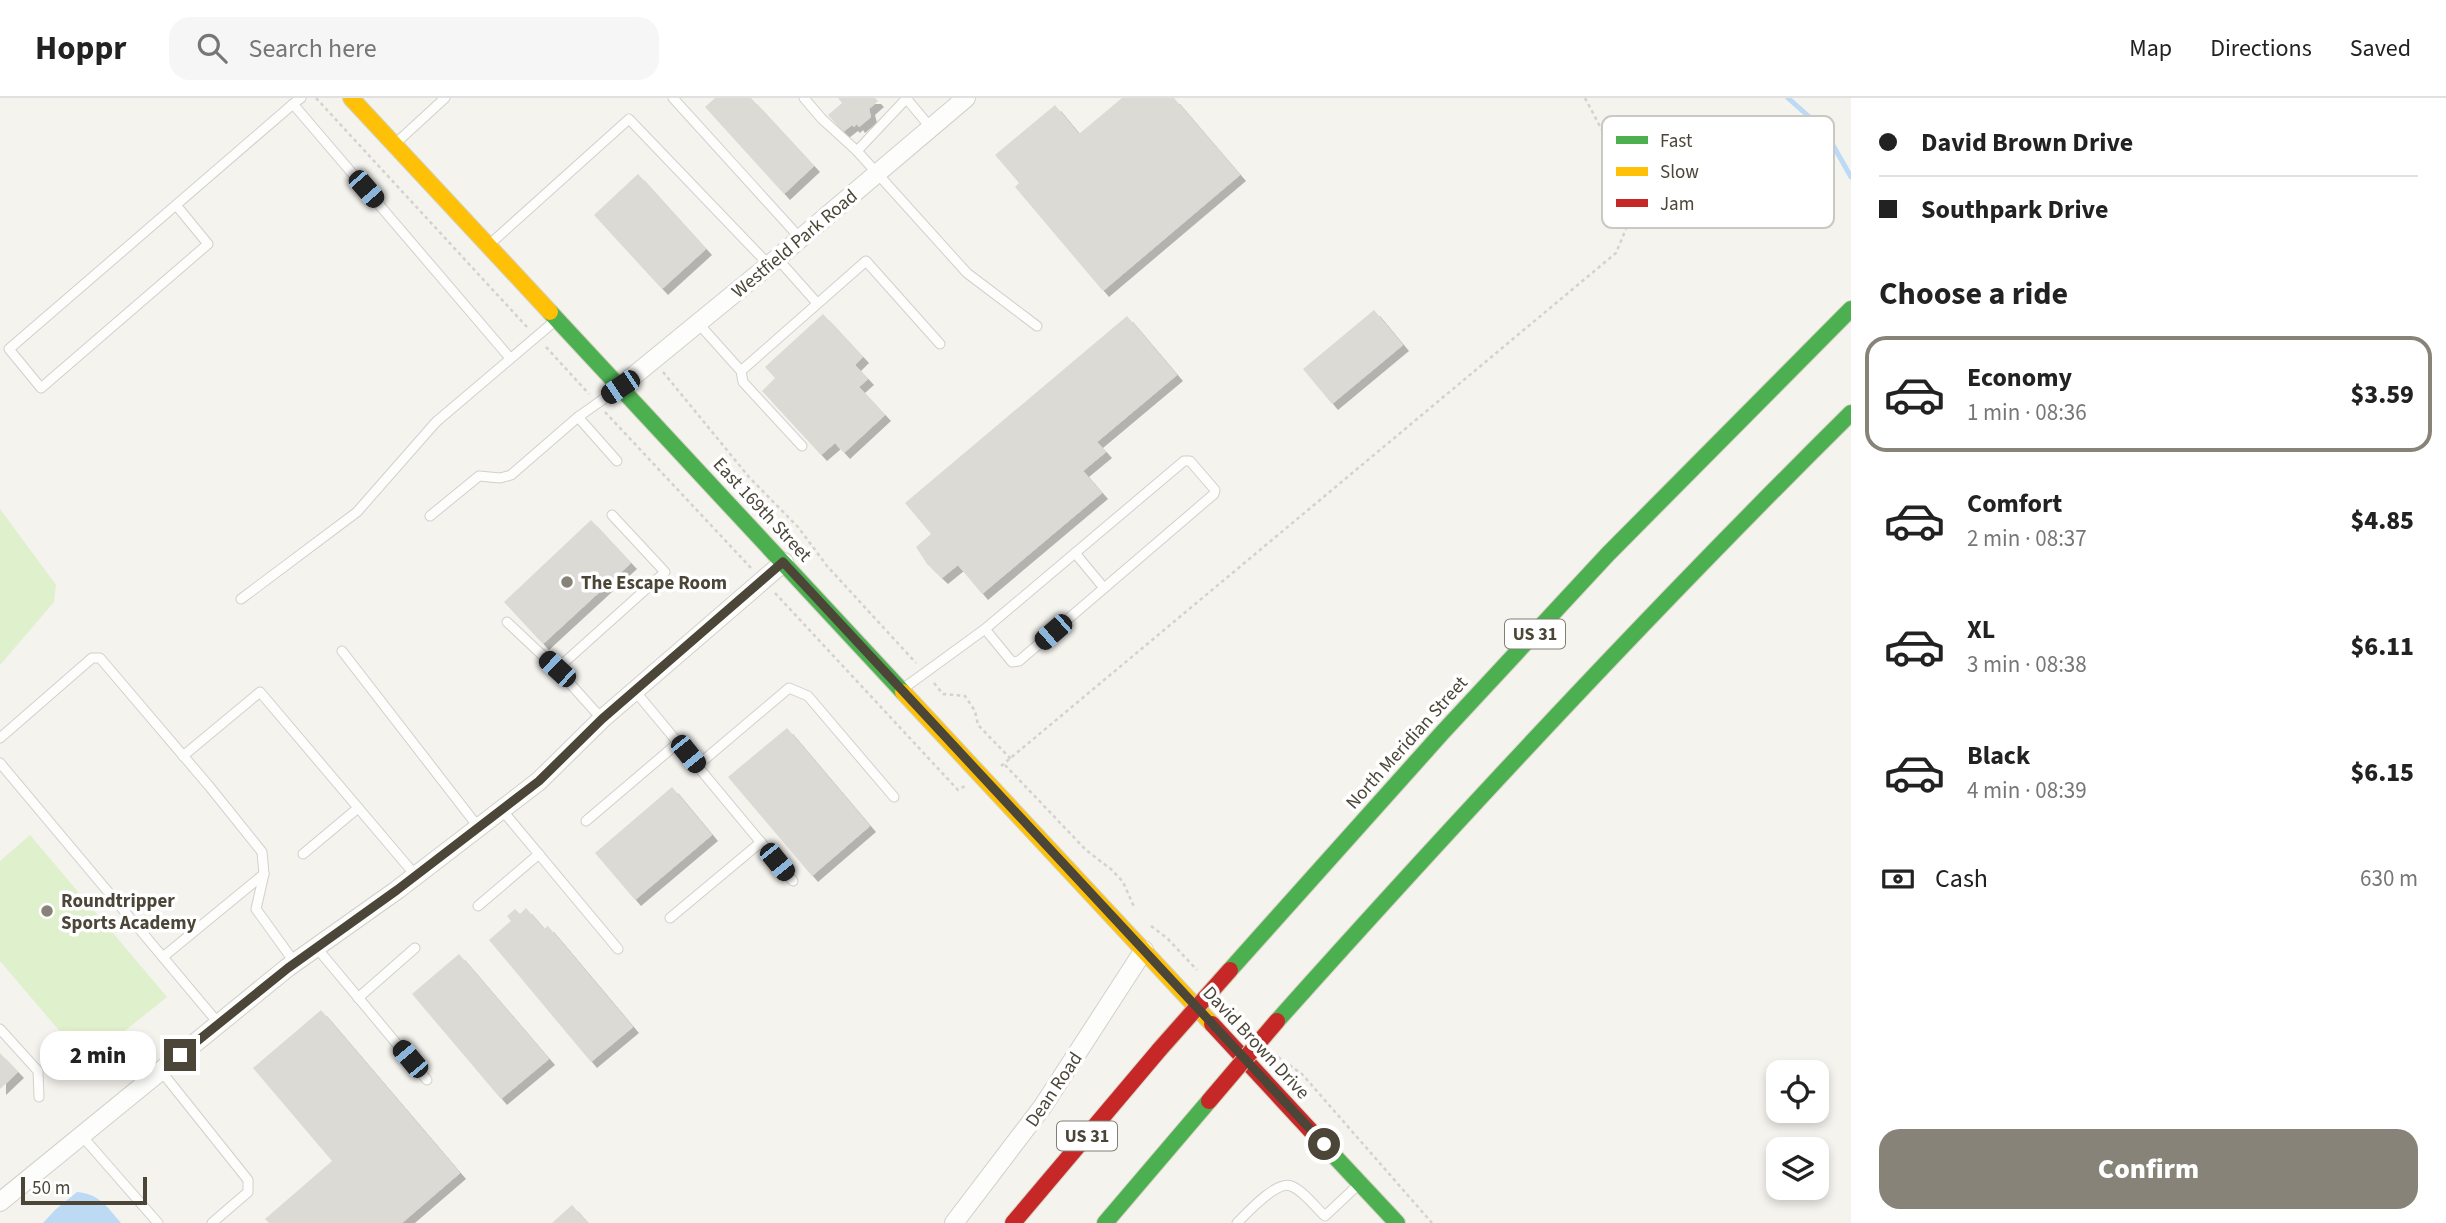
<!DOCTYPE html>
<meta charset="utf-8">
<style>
:root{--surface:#fff;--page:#f6f6f6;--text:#222;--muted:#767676;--line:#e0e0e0;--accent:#878378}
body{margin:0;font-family:"Source Sans 3",sans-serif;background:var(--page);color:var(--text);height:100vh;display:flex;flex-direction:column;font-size:26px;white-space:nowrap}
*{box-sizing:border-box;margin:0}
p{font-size:23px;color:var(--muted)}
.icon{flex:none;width:38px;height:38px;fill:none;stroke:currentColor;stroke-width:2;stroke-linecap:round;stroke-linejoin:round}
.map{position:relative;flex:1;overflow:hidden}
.drawer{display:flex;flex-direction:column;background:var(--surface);width:595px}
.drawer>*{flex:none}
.top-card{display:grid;align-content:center;height:154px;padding:0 28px;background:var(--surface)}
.buttons{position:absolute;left:1766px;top:962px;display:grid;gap:14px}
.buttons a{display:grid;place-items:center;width:63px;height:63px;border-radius:14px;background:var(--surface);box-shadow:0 4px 10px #0003;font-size:35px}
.scale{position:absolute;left:21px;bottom:18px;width:126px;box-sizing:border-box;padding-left:7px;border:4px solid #4c4638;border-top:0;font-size:19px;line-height:24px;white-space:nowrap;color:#4c4638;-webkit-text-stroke:5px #fff;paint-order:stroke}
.end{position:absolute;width:32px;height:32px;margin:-16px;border:9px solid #4c4638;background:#fff;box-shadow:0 0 0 4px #fff}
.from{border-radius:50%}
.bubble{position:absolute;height:49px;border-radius:21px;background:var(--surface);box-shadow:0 4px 10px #0003;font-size:23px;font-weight:800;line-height:49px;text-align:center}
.car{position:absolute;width:21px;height:42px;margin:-21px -10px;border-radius:9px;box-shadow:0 0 5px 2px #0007;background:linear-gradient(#222 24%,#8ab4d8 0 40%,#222 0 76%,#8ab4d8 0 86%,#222 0)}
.top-card b{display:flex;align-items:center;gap:24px;height:66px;font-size:26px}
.top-card b+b{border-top:2px solid var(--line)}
.top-card i{width:18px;height:18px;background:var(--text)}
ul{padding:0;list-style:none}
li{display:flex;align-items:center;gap:21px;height:116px;margin:0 14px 10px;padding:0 14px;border:4px solid transparent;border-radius:21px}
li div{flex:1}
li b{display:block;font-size:26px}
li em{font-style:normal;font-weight:800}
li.selected{border-color:var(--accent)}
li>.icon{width:63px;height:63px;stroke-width:1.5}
h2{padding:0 28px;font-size:32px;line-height:84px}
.pay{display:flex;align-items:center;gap:18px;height:77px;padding:0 28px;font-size:26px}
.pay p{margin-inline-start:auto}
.cta{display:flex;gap:14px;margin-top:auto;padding:14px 28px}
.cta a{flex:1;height:80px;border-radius:21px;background:var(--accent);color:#fff;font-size:28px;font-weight:800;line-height:80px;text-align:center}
header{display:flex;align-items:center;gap:42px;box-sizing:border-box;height:98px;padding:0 35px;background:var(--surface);border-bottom:2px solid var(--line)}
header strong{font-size:33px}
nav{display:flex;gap:38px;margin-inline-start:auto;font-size:24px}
.search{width:490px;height:63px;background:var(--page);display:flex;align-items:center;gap:18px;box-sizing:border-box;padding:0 24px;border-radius:21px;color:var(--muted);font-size:26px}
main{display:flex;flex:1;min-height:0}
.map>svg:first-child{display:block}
.green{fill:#dff0cc}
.water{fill:#bcdaf4}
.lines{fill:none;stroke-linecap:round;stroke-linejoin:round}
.stream{stroke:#bcdaf4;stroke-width:5}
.building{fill:#dcdad4;filter:url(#shadow)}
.lane-casing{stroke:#d2d0cb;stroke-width:11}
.street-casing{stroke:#d2d0cb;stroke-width:20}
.fast-casing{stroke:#d4d1c4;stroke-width:18}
.slow-casing{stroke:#d4d1c4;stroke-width:18}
.jam-casing{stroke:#d4d1c4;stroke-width:18}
.path{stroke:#d4d2cc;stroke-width:2.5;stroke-dasharray:3.5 3.5;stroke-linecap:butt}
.lane{stroke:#fdfdfc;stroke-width:9}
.street{stroke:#fdfdfc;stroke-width:18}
.fast{stroke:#4caf50;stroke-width:16}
.slow{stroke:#ffc107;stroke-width:16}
.jam{stroke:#c62828;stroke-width:16}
.jam-bridge-casing{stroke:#cec3a7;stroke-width:18;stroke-linecap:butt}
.jam-bridge{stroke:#c62828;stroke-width:16}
.route{stroke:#4c4638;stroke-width:9}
.poi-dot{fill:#878378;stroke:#fff;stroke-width:2.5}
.labels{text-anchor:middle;stroke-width:7;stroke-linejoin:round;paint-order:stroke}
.shield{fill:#fff;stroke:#827e74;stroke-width:2}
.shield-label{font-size:18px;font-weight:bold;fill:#4c4638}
.street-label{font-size:19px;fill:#4c4638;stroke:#fff}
.poi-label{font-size:19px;font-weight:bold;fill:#4c4638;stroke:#fff;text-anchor:start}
.key{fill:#fff;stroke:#c9c8c3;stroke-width:2}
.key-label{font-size:19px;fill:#4c4638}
</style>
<header>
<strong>Hoppr</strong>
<div class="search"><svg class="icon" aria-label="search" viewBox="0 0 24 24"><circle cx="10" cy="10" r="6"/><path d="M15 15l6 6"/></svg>Search here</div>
<nav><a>Map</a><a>Directions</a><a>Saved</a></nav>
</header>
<main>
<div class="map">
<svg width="1851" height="1125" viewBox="0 0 1851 1125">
<defs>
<filter id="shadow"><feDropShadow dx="6" dy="6" stdDeviation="0" flood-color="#0004"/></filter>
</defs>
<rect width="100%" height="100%" fill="#f4f3ee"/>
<g class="green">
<polygon points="0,411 56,487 54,504 0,567"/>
<polygon points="30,737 167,899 86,964 0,863 0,763"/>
</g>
<path class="water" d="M77,1094C100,1096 107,1109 121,1125H43L55,1112Z"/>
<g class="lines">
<polyline class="stream" points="1788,0 1825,33 1851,79"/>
</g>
<g class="building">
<polygon points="715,0 751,0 814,68 784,96 705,9"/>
<polygon points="838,0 875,0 878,3 869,11 871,19 859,29 857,26 854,29 852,27 843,34 828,17 842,5"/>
<polygon points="1122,0 1174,0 1240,77 1103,193 1015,89 1019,85 995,57 1055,7 1079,36"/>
<polygon points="638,76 706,151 662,191 594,117"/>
<polygon points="1374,212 1403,247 1332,306 1303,271"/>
<polygon points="823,216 863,259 855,267 868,281 859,289 885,317 844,355 835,345 821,357 762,293 775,280 765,269"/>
<polygon points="1127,218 1177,277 1097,344 1106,354 1083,373 1102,395 982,496 958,467 942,480 927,466 916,449 931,436 905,405"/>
<polygon points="591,422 631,465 543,546 504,504"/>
<polygon points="787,630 870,728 812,778 728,679"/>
<polygon points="672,689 712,737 635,802 595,755"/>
<polygon points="526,810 544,831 548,828 633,929 591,964 489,842 511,823 507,818 515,811 520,816"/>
<polygon points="459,856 549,961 501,1001 412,896"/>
<polygon points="321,912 460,1075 402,1125 269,1125 265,1121 332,1063 253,970"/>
<polygon points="0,955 18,974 0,991"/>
<polygon points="572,1107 588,1125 552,1125"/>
</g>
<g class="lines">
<g class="lane-casing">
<g id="lane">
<polyline points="673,0 800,140"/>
<polyline points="804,0 822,21 857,53 967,175 1037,228"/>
<polyline points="906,0 931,30"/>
<polyline points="293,6 510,260"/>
<polyline points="396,45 445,0"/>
<polyline points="857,53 907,0"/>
<polyline points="176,107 208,146 41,290 9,251 293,6 301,0"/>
<polyline points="491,145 629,21 769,167"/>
<polyline points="777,160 817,205"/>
<polyline points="698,225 741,273 743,284 802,348"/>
<polyline points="741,273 866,163 940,246"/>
<polyline points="578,319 617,363"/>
<polyline points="430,418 479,378 500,380 511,377 578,319 619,290"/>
<polyline points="1075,455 1104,490"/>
<polyline points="241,501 357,414 436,324 556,222"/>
<polyline points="507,524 557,571 602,621"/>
<polyline points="342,553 479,730"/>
<polyline points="557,571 665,474 612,417"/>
<polyline points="904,590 985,531 1184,363 1190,363 1215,392 1214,396 1019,563 1012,564 985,531"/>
<polyline points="635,593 793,783"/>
<polyline points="0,640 92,560 100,560 209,688 262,754 264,776 256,811 295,865"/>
<polyline points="183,658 260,594 416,778"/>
<polyline points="0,665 219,926"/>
<polyline points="698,667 789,590 808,598 894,699"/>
<polyline points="502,712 618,851"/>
<polyline points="586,723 679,644"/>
<polyline points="303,756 358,710"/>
<polyline points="478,808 539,756"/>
<polyline points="670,820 761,744"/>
<polyline points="316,849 427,982"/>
<polyline points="163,859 264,776"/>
<polyline points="358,900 415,850"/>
<polyline points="0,931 38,973 39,999"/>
<polyline points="161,973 248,1082 248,1094 212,1125"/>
<polyline points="82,1038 158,1125"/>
<path d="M1237,1125C1247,1115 1277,1082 1291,1088C1304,1093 1315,1109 1325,1118L1359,1086"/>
</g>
</g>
<g class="street-casing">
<g id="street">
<polyline points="620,289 769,167 966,0"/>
<polyline points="0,1104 287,870 397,792 539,683 602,621 784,464"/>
<polyline points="954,1125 1043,1008 1144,852"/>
</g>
</g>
<g class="fast-casing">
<g id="fast">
<polyline points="550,214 903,594"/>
<polyline points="1230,872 1442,635 1608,456 1851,211"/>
<path d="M1277,923C1463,715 1653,511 1851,315"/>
<polyline points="1324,1047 1397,1125"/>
<polyline points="1105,1125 1209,1003"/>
</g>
</g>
<g class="slow-casing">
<g id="slow">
<polyline points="351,0 550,214"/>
<polyline points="903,594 1212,926"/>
</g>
</g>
<g class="jam-casing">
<g id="jam">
<polyline points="1212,926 1324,1047"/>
<polyline points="1013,1125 1160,951"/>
</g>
</g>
<g class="path">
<polyline points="316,0 527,229"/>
<polyline points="546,249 589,296"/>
<polyline points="663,274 749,379 798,429 827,468 916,565"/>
<polyline points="605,314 751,470"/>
<polyline points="775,495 958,692 965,688"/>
<polyline points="934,585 943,596 965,598 975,613 978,627 1011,661"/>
<polyline points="1005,667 1086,752 1112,772 1123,784 1135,811"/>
<polyline points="1001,668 1616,155 1628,126 1630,85 1585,0"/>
<polyline points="1151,828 1167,840 1197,872"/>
<polyline points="1230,908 1244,923"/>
<polyline points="1278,959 1302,976 1432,1125"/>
</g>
<use href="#lane" class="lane"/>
<use href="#street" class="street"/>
<use href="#fast" class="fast"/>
<use href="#slow" class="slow"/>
<use href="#jam" class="jam"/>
<g class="jam-bridge-casing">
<g id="jam-bridge">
<polyline points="1160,951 1230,872"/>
<polyline points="1209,1003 1277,923"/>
</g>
</g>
<use href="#jam-bridge" class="jam-bridge"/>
</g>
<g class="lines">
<polyline class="route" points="180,957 288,870 397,792 539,683 602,621 783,464 1324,1046"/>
</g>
<g class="poi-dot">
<circle cx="567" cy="484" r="7"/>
<circle cx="47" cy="813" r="7"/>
</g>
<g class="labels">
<g class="shield">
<rect x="1505" y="521.5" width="60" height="29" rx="5"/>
<rect x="1057" y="1023.5" width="60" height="29" rx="5"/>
</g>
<g class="shield-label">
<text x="1535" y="542">US 31</text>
<text x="1087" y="1044">US 31</text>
</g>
<g class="street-label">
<text transform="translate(794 145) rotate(-40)" y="7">Westfield Park Road</text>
<text transform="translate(763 411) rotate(47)" y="7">East 169th Street</text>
<text transform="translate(1406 644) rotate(-48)" y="7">North Meridian Street</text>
<text transform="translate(1257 944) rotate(47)" y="7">David Brown Drive</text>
<text transform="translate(1053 991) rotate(-56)" y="7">Dean Road</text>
</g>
<g class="poi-label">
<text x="581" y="491">The Escape Room</text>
<text x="61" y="809">Roundtripper<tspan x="61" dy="22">Sports Academy</tspan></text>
</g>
</g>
<rect x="1602" y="18" width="232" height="112" rx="10" class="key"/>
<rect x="1616" y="38" width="32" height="8" fill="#4caf50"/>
<rect x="1616" y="69" width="32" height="9" fill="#ffc107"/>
<rect x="1616" y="101" width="32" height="8" fill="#c62828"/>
<g class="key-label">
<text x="1660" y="49">Fast</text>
<text x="1660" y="80">Slow</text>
<text x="1660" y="112">Jam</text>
</g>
</svg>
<div class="buttons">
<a><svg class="icon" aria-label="locate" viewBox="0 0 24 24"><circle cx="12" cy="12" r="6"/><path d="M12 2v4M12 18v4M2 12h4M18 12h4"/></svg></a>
<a><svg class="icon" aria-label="layers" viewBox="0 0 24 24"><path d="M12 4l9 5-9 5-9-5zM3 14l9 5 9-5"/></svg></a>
</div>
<div class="scale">50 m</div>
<i class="end from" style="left:1324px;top:1046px"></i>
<i class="end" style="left:180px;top:957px"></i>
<div class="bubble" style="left:40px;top:933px;width:116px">2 min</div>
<i class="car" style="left:366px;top:91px;rotate:139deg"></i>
<i class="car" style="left:620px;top:289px;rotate:236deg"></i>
<i class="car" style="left:1053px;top:534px;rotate:229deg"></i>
<i class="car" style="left:557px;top:571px;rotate:313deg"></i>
<i class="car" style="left:688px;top:656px;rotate:141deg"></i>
<i class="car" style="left:777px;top:764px;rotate:141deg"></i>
<i class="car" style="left:410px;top:961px;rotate:320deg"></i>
</div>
<section class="drawer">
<div class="top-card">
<b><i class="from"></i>David Brown Drive</b>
<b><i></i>Southpark Drive</b>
</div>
<h2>Choose a ride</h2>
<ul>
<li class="selected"><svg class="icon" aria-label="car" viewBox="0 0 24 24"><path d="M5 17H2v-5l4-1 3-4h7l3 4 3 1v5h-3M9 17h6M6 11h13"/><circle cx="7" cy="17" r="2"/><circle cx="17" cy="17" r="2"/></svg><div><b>Economy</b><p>1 min · 08:36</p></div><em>$3.59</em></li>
<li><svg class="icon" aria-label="car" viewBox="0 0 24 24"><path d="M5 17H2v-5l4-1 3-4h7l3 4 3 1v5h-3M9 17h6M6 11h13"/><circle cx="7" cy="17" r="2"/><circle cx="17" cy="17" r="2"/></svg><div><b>Comfort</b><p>2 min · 08:37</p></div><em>$4.85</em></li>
<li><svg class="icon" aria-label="car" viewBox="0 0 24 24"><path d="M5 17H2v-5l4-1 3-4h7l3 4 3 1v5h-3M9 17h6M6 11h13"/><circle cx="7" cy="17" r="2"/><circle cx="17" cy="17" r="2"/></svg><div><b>XL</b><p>3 min · 08:38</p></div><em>$6.11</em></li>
<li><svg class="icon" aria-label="car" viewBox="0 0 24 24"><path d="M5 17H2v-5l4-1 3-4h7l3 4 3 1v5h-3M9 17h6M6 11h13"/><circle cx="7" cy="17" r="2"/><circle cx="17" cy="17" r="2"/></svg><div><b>Black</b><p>4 min · 08:39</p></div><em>$6.15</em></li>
</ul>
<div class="pay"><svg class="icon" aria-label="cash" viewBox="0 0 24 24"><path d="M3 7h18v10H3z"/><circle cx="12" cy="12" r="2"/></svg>Cash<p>630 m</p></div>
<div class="cta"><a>Confirm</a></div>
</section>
</main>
